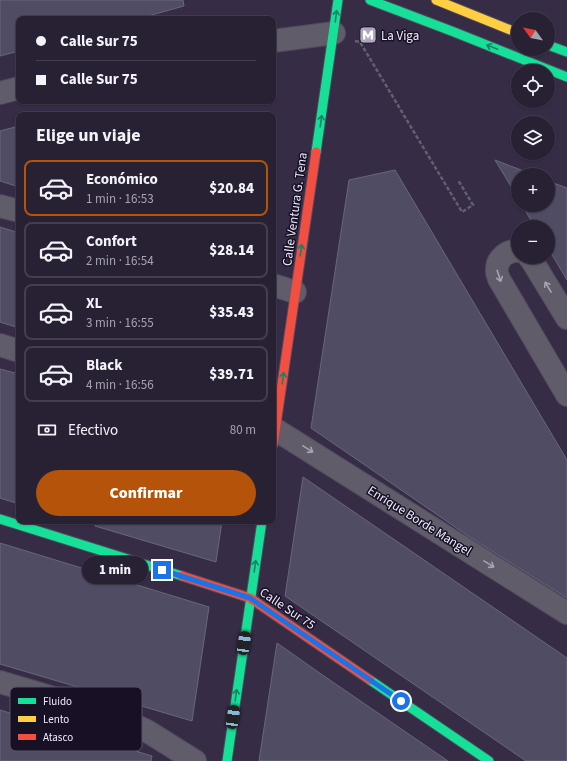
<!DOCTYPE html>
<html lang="es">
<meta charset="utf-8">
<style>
:root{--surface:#282134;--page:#30293c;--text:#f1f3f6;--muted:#a5a3ac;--line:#443e4f;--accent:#b45309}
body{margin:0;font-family:"Source Sans 3",sans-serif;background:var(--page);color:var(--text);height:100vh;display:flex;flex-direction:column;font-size:15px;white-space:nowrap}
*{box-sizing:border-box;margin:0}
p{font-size:13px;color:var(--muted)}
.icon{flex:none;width:22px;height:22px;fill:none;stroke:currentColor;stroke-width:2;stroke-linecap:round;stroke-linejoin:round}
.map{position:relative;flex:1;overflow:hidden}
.drawer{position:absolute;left:16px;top:112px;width:260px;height:412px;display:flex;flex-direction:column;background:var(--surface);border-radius:8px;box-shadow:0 1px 3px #0004,0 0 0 1px var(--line)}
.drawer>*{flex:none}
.hud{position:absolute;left:16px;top:16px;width:260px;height:88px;border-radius:8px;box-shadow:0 1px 3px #0004,0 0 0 1px var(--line);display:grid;align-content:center;height:88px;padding:0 20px;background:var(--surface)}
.needle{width:26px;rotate:303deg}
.buttons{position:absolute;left:511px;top:12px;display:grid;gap:8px}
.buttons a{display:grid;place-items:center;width:44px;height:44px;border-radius:50%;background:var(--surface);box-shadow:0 1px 3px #0004,0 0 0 1px var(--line);font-size:20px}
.end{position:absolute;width:18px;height:18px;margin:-9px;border:5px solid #1a73e8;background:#fff;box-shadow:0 0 0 2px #fff}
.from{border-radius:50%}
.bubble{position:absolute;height:28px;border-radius:14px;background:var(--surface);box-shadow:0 1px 3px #0004,0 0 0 1px var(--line);font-size:13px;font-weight:800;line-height:28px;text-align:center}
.car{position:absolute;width:12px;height:24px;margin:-12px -6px;border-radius:5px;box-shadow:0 0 3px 1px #0007;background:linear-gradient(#222 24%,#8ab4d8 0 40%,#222 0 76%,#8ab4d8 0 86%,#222 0)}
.hud b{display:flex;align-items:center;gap:14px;height:38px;font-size:15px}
.hud b+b{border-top:1px solid var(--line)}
.hud i{width:10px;height:10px;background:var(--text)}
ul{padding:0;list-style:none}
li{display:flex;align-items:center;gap:12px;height:56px;margin:0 8px 6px;padding:0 12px;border:2px solid var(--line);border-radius:8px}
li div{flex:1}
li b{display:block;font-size:15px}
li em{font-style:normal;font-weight:800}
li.on{border-color:var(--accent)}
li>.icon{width:36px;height:36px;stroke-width:1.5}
h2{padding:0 20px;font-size:18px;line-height:48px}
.pay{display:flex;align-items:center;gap:10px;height:44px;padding:0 20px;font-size:15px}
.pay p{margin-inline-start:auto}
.primary-button{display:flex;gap:8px;margin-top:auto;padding:8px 20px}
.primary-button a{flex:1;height:46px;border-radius:24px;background:var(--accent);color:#fff;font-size:16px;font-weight:800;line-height:46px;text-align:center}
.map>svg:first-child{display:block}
.building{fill:#504c64;stroke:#69667c}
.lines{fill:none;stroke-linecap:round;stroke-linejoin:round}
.street-casing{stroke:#51495d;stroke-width:24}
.fast-casing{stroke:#51495d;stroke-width:11}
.slow-casing{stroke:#51495d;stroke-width:11}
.jam-casing{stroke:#51495d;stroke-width:11}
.path{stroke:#645f6d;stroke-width:2.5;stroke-dasharray:4 2;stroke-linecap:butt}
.street{stroke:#605c69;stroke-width:22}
.fast{stroke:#16e098;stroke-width:9}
.slow{stroke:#ffcf43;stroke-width:9}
.jam{stroke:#f24e42;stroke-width:9}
.oneway{stroke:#178364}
.oneway2{stroke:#a8a3b2}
.route{stroke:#1a73e8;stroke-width:5}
.labels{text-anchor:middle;stroke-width:3;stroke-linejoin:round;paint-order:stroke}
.poi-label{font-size:13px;fill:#efeafc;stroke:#181125;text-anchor:start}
.street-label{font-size:13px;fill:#efeafc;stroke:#181125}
.key{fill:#181125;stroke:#585266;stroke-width:1}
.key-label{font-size:11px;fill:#efeafc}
</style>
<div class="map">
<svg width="567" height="761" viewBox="0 0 567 761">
<rect width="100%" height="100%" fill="#362c46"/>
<g class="building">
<polygon points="0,0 183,0 184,6 137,19 19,19 19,51 0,56"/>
<polygon points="19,126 19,187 0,181 0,131"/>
<polygon points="495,160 534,175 518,175 518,198"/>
<polygon points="395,170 567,460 567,598 471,538 311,428 349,180"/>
<polygon points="548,181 567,188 567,280 548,248 548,227 535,227 522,205 548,205"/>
<polygon points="0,227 19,233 19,328 0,322"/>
<polygon points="0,369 19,374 19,504 0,498"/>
<polygon points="303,477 567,658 567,761 526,761 285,596"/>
<polygon points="96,521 222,521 216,562 95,526"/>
<polygon points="0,543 209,607 192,721 0,664"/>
<polygon points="277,643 321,674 448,761 259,761"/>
<polygon points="0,710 152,756 151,761 0,761"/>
</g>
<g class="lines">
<g class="street-casing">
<g id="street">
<polyline points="273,41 334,33"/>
<polyline points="0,93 19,88"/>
<polyline points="0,206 19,211"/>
<path d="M518,251C508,250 497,258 497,269C496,272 498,276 499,279L567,395"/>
<polyline points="529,257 531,259 567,318"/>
<polyline points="273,285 295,292"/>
<polyline points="0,345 19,351"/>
<polyline points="273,428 567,613"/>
<polyline points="0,682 101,712 126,721 147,731 195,761"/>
</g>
</g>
<g class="fast-casing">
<g id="fast">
<polyline points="370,0 454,32 567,77"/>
<polyline points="548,45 567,52"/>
<polyline points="316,152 338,0"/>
<polyline points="0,519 182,576"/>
<polyline points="370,680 489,761"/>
<polyline points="227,761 262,521"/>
</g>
</g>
<g class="slow-casing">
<polyline id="slow" points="436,0 518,33"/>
</g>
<g class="jam-casing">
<g id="jam">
<polyline points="273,445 316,152"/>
<polyline points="182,576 250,598 370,680"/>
</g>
</g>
<polyline class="path" points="355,41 360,42 462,212 473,205 458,180"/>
<use href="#street" class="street"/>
<use href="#fast" class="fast"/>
<use href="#slow" class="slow"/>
<use href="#jam" class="jam"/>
</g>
<defs><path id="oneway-shaft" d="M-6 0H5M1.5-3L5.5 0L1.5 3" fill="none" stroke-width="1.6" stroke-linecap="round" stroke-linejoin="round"/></defs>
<g class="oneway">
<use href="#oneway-shaft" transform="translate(336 16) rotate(-83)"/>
<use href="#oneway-shaft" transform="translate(492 47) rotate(-158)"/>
<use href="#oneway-shaft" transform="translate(321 121) rotate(-82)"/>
<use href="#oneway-shaft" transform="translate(301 250) rotate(-82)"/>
<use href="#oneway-shaft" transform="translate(283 378) rotate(-82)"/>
<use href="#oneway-shaft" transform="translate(255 566) rotate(-82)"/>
<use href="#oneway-shaft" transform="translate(236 695) rotate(-82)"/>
</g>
<g class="oneway2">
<use href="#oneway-shaft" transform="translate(499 276) rotate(72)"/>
<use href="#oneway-shaft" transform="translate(548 287) rotate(-121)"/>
<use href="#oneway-shaft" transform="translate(308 449) rotate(32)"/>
<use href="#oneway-shaft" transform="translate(489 564) rotate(32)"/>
</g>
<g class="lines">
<polyline class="route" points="162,570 250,598 401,701"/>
</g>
<defs>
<g id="metro-square" transform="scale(0.9)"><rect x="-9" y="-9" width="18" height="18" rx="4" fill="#aea8bc" stroke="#181125"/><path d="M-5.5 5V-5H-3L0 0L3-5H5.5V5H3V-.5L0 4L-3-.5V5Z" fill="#fff"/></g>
</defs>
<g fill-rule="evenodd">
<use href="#metro-square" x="368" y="35"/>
</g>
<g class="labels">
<g class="poi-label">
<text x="381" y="40">La Viga</text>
</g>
<g class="street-label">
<text transform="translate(294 209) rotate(-82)" y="5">Calle Ventura G. Tena</text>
<text transform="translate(420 520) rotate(32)" y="5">Enrique Borde Mangel</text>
<text transform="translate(288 608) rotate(34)" y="5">Calle Sur 75</text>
</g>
</g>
<rect x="10" y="687" width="132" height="64" rx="6" class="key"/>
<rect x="18" y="698" width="18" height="6" fill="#16e098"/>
<rect x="18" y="716" width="18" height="6" fill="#ffcf43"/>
<rect x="18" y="734" width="18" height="6" fill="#f24e42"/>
<g class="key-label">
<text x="43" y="705">Fluido</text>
<text x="43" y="723">Lento</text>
<text x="43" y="741">Atasco</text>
</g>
</svg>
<div class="buttons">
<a><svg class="needle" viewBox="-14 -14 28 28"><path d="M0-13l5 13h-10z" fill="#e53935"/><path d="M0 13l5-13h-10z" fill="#a5a3ac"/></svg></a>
<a><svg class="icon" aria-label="locate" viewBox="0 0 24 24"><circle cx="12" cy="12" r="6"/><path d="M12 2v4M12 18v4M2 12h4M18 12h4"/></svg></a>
<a><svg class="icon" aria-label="layers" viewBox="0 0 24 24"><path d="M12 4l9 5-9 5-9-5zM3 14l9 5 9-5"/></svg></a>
<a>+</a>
<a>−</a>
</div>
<i class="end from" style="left:401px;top:701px"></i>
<i class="end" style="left:162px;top:570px"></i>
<div class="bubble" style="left:82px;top:556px;width:66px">1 min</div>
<i class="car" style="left:244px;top:643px;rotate:8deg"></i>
<i class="car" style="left:233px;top:717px;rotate:8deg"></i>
<div class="hud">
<b><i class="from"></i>Calle Sur 75</b>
<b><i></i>Calle Sur 75</b>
</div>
<section class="drawer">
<h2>Elige un viaje</h2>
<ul>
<li class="on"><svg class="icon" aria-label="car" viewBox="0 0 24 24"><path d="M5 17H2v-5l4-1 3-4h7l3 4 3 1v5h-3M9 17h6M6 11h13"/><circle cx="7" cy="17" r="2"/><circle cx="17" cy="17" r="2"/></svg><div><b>Económico</b><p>1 min · 16:53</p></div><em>$20.84</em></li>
<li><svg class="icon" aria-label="car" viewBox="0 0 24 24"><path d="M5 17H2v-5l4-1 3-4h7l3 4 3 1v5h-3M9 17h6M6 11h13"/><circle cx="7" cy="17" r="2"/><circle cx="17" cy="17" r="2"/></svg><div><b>Confort</b><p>2 min · 16:54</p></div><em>$28.14</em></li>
<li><svg class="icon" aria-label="car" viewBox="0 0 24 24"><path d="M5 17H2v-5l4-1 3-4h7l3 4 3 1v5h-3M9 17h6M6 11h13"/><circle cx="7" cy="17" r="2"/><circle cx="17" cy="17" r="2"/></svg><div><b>XL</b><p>3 min · 16:55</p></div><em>$35.43</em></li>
<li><svg class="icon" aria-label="car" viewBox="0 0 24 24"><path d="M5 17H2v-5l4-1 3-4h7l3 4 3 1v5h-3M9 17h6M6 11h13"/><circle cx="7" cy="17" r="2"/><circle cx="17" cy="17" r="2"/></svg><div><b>Black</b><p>4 min · 16:56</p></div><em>$39.71</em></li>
</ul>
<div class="pay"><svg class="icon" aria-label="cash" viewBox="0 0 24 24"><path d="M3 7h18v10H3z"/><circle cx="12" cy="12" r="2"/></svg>Efectivo<p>80 m</p></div>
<div class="primary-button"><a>Confirmar</a></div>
</section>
</div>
